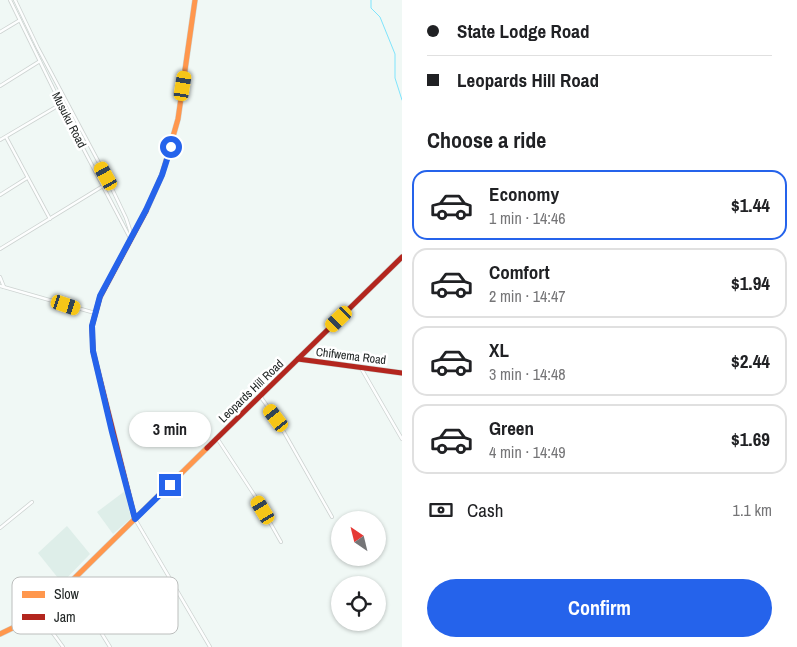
<!DOCTYPE html>
<meta charset="utf-8">
<style>
:root{--surface:#fff;--page:#f2f2f2;--text:#202124;--muted:#757577;--line:#e0e0e0;--accent:#2563eb}
body{margin:0;font-family:"Archivo Narrow",sans-serif;background:var(--page);color:var(--text);height:100vh;display:flex;flex-direction:column;font-size:19px;white-space:nowrap}
*{box-sizing:border-box;margin:0}
p{font-size:16px;color:var(--muted)}
.icon{flex:none;width:28px;height:28px;fill:none;stroke:currentColor;stroke-width:2;stroke-linecap:round;stroke-linejoin:round}
.map{position:relative;flex:1;overflow:hidden}
.sheet{display:flex;flex-direction:column;background:var(--surface);width:395px}
.sheet>*{flex:none}
.banner{display:grid;align-content:center;height:110px;padding:0 25px;background:var(--surface)}
.needle{width:32px;rotate:325deg}
.buttons{position:absolute;left:331px;top:511px;display:grid;gap:10px}
.buttons a{display:grid;place-items:center;width:55px;height:55px;border-radius:50%;background:var(--surface);box-shadow:0 1px 4px #0004;font-size:25px}
.end{position:absolute;width:22px;height:22px;margin:-11px;border:6px solid #2563eb;background:#fff;box-shadow:0 0 0 2px #fff}
.from{border-radius:50%}
.bubble{position:absolute;height:35px;border-radius:18px;background:var(--surface);box-shadow:0 1px 4px #0004;font-size:16px;font-weight:700;line-height:35px;text-align:center}
.car{position:absolute;width:15px;height:30px;margin:-15px -8px;border-radius:6px;box-shadow:0 0 4px 1px #0007;background:linear-gradient(#f5c518 24%,#345 0 40%,#f5c518 0 76%,#345 0 86%,#f5c518 0)}
.banner b{display:flex;align-items:center;gap:18px;height:48px;font-size:19px}
.banner b+b{border-top:1px solid var(--line)}
.banner i{width:12px;height:12px;background:var(--text)}
ul{padding:0;list-style:none}
li{display:flex;align-items:center;gap:15px;height:70px;margin:0 10px 8px;padding:0 15px;border:2px solid var(--line);border-radius:15px}
li div{flex:1}
li b{display:block;font-size:19px}
li em{font-style:normal;font-weight:700}
li.selected{border-color:var(--accent)}
li>.icon{width:45px;height:45px;stroke-width:1.5}
h2{padding:0 25px;font-size:22px;line-height:60px}
.pay{display:flex;align-items:center;gap:12px;height:55px;padding:0 25px;font-size:19px}
.pay p{margin-inline-start:auto}
.primary-button{display:flex;gap:10px;margin-top:auto;padding:10px 25px}
.primary-button a{flex:1;height:58px;border-radius:30px;background:var(--accent);color:#fff;font-size:20px;font-weight:700;line-height:58px;text-align:center}
main{display:flex;flex:1;min-height:0}
.map>svg:first-child{display:block}
.built{fill:#deeee9}
.lines{fill:none;stroke-linecap:round;stroke-linejoin:round}
.stream{stroke:#7fe4fc;stroke-width:1}
.street-casing{stroke:#cdd3d1;stroke-width:4}
.slow-casing{stroke:#cdd3d1;stroke-width:6}
.jam-casing{stroke:#cdd3d1;stroke-width:6}
.street{stroke:#fdfefe;stroke-width:2.5}
.slow{stroke:#ff974d;stroke-width:5}
.jam{stroke:#b3261e;stroke-width:5}
.route{stroke:#2563eb;stroke-width:6}
.labels{text-anchor:middle;stroke-width:5;stroke-linejoin:round;paint-order:stroke}
.street-label{font-size:12px;fill:#202524;stroke:#fff}
.key{fill:#fff;stroke:#bcbebd;stroke-width:1}
.key-label{font-size:14px;fill:#202524}
</style>
<main>
<div class="map">
<svg width="402" height="647" viewBox="0 0 402 647">
<rect width="100%" height="100%" fill="#f0f8f5"/>
<g class="built">
<polygon points="125,491 131,518 113,534 97,512"/>
<polygon points="67,526 90,554 62,583 38,553"/>
</g>
<g class="lines">
<polyline class="stream" points="371,0 371,8 380,17 395,54 395,78 402,100"/>
<g class="street-casing">
<g id="street">
<polyline points="10,0 72,127 130,238"/>
<polyline points="15,0 38,48 106,176 126,218 130,230 131,238"/>
<polyline points="0,32 20,20"/>
<polyline points="0,86 40,61"/>
<polyline points="6,137 50,219"/>
<polyline points="0,140 61,104"/>
<polyline points="0,195 27,178"/>
<polyline points="0,249 103,186"/>
<polyline points="0,277 4,287"/>
<polyline points="0,286 95,313"/>
<polyline points="361,368 402,439"/>
<polyline points="260,396 276,418 332,517"/>
<polyline points="217,438 255,496 281,542"/>
<polyline points="135,519 210,647"/>
<polyline points="0,528 32,502"/>
<polyline points="70,582 110,647"/>
<polyline points="39,614 63,647"/>
</g>
</g>
<g class="slow-casing">
<g id="slow">
<polyline points="146,211 162,175 178,119 195,0"/>
<polyline points="0,634 27,621 39,613 207,448"/>
</g>
</g>
<g class="jam-casing">
<g id="jam">
<polyline points="298,359 402,373"/>
<polyline points="207,448 402,257"/>
<polyline points="135,519 93,351 92,326 100,297 146,211"/>
</g>
</g>
<use href="#street" class="street"/>
<use href="#slow" class="slow"/>
<use href="#jam" class="jam"/>
</g>
<g class="lines">
<polyline class="route" points="170,485 135,519 112,432 93,351 92,326 100,296 146,210 162,175 171,147"/>
</g>
<g class="labels">
<g class="street-label">
<text transform="translate(69 120) rotate(63)" y="4">Musuku Road</text>
<text transform="translate(351 356) rotate(7)" y="4">Chifwema Road</text>
<text transform="translate(251 391) rotate(-44)" y="4">Leopards Hill Road</text>
</g>
</g>
<rect x="12" y="577" width="166" height="57" rx="8" class="key"/>
<rect x="22" y="591" width="23" height="7" fill="#ff974d"/>
<rect x="22" y="614" width="23" height="6" fill="#b3261e"/>
<g class="key-label">
<text x="54" y="599">Slow</text>
<text x="54" y="622">Jam</text>
</g>
</svg>
<div class="buttons">
<a><svg class="needle" viewBox="-14 -14 28 28"><path d="M0-13l5 13h-10z" fill="#e53935"/><path d="M0 13l5-13h-10z" fill="#757577"/></svg></a>
<a><svg class="icon" aria-label="locate" viewBox="0 0 24 24"><circle cx="12" cy="12" r="6"/><path d="M12 2v4M12 18v4M2 12h4M18 12h4"/></svg></a>
</div>
<i class="end from" style="left:171px;top:147px"></i>
<i class="end" style="left:170px;top:485px"></i>
<div class="bubble" style="left:129px;top:412px;width:82px">3 min</div>
<i class="car" style="left:183px;top:86px;rotate:9deg"></i>
<i class="car" style="left:106px;top:176px;rotate:331deg"></i>
<i class="car" style="left:66px;top:305px;rotate:108deg"></i>
<i class="car" style="left:339px;top:319px;rotate:226deg"></i>
<i class="car" style="left:276px;top:418px;rotate:323deg"></i>
<i class="car" style="left:263px;top:510px;rotate:329deg"></i>
</div>
<section class="sheet">
<div class="banner">
<b><i class="from"></i>State Lodge Road</b>
<b><i></i>Leopards Hill Road</b>
</div>
<h2>Choose a ride</h2>
<ul>
<li class="selected"><svg class="icon" aria-label="car" viewBox="0 0 24 24"><path d="M5 17H2v-5l4-1 3-4h7l3 4 3 1v5h-3M9 17h6M6 11h13"/><circle cx="7" cy="17" r="2"/><circle cx="17" cy="17" r="2"/></svg><div><b>Economy</b><p>1 min · 14:46</p></div><em>$1.44</em></li>
<li><svg class="icon" aria-label="car" viewBox="0 0 24 24"><path d="M5 17H2v-5l4-1 3-4h7l3 4 3 1v5h-3M9 17h6M6 11h13"/><circle cx="7" cy="17" r="2"/><circle cx="17" cy="17" r="2"/></svg><div><b>Comfort</b><p>2 min · 14:47</p></div><em>$1.94</em></li>
<li><svg class="icon" aria-label="car" viewBox="0 0 24 24"><path d="M5 17H2v-5l4-1 3-4h7l3 4 3 1v5h-3M9 17h6M6 11h13"/><circle cx="7" cy="17" r="2"/><circle cx="17" cy="17" r="2"/></svg><div><b>XL</b><p>3 min · 14:48</p></div><em>$2.44</em></li>
<li><svg class="icon" aria-label="car" viewBox="0 0 24 24"><path d="M5 17H2v-5l4-1 3-4h7l3 4 3 1v5h-3M9 17h6M6 11h13"/><circle cx="7" cy="17" r="2"/><circle cx="17" cy="17" r="2"/></svg><div><b>Green</b><p>4 min · 14:49</p></div><em>$1.69</em></li>
</ul>
<div class="pay"><svg class="icon" aria-label="cash" viewBox="0 0 24 24"><path d="M3 7h18v10H3z"/><circle cx="12" cy="12" r="2"/></svg>Cash<p>1.1 km</p></div>
<div class="primary-button"><a>Confirm</a></div>
</section>
</main>
